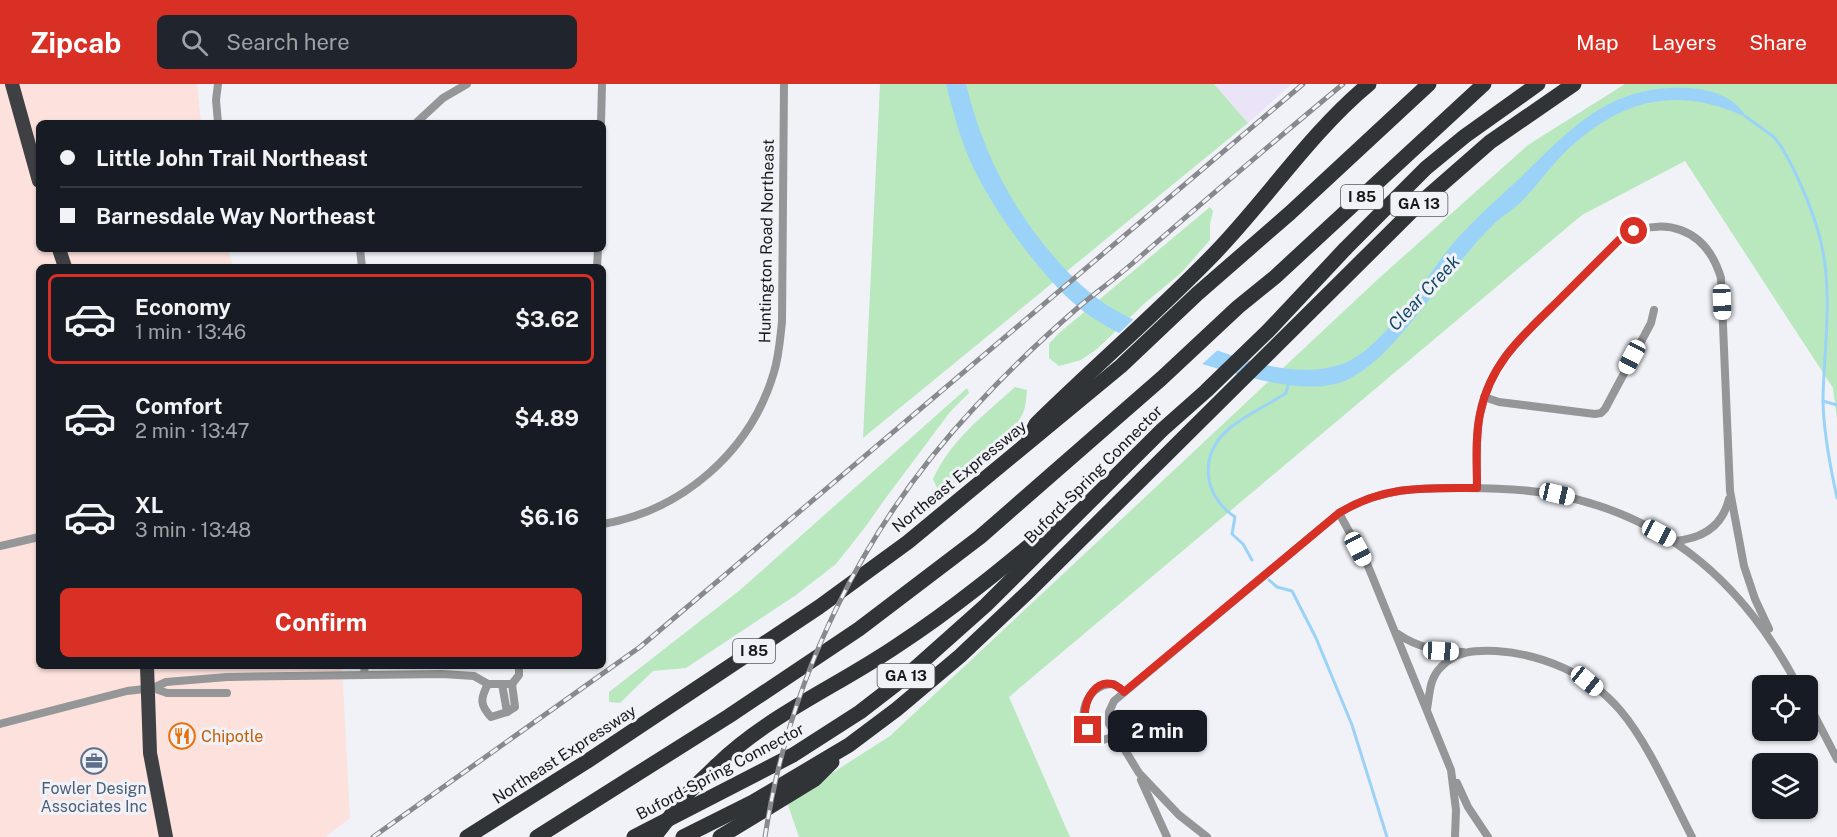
<!DOCTYPE html>
<meta charset="utf-8">
<style>
:root{--surface:#171b24;--page:#20242c;--text:#f1f3f6;--muted:#9ea1a6;--line:#363941;--accent:#d93025}
body{margin:0;font-family:"Public Sans",sans-serif;background:var(--page);color:var(--text);height:100vh;display:flex;flex-direction:column;font-size:22px;white-space:nowrap}
*{box-sizing:border-box;margin:0}
p{font-size:20px;color:var(--muted)}
.icon{flex:none;width:33px;height:33px;fill:none;stroke:currentColor;stroke-width:2;stroke-linecap:round;stroke-linejoin:round}
.map{position:relative;flex:1;overflow:hidden}
.sheet{position:absolute;left:36px;top:180px;width:570px;height:405px;display:flex;flex-direction:column;background:var(--surface);border-radius:9px;box-shadow:0 2px 4px #0004}
.sheet>*{flex:none}
.hud{position:absolute;left:36px;top:36px;width:570px;height:132px;border-radius:9px;box-shadow:0 2px 4px #0004;display:grid;align-content:center;height:132px;padding:0 24px;background:var(--surface)}
.buttons{position:absolute;left:1752px;top:591px;display:grid;gap:12px}
.buttons a{display:grid;place-items:center;width:66px;height:66px;border-radius:9px;background:var(--surface);box-shadow:0 2px 4px #0004;font-size:30px}
.end{position:absolute;width:27px;height:27px;margin:-14px;border:8px solid #d93025;background:#fff;box-shadow:0 0 0 3px #fff}
.from{border-radius:50%}
.bubble{position:absolute;height:42px;border-radius:9px;background:var(--surface);box-shadow:0 2px 4px #0004;font-size:20px;font-weight:700;line-height:42px;text-align:center}
.car{position:absolute;width:18px;height:36px;margin:-18px -9px;border-radius:8px;box-shadow:0 0 4px 2px #0007;background:linear-gradient(#fff 24%,#345 0 40%,#fff 0 76%,#345 0 86%,#fff 0)}
.hud b{display:flex;align-items:center;gap:21px;height:57px;font-size:22px}
.hud b+b{border-top:2px solid var(--line)}
.hud i{width:15px;height:15px;background:var(--text)}
ul{padding:10px 0 0;list-style:none}
li{display:flex;align-items:center;gap:18px;height:90px;margin:0 12px 9px;padding:0 12px;border:3px solid transparent;border-radius:9px}
li div{flex:1}
li b{display:block;font-size:22px}
li em{font-style:normal;font-weight:700}
li.on{border-color:var(--accent)}
li>.icon{width:54px;height:54px;stroke-width:1.5}
.action{display:flex;gap:12px;margin-top:auto;padding:12px 24px}
.action a{flex:1;height:69px;border-radius:9px;background:var(--accent);color:#fff;font-size:24px;font-weight:700;line-height:69px;text-align:center}
header{display:flex;align-items:center;gap:36px;box-sizing:border-box;height:84px;padding:0 30px;background:var(--accent);color:#fff}
header strong{font-size:28px}
nav{display:flex;gap:33px;margin-inline-start:auto;font-size:21px}
.search{width:420px;height:54px;background:var(--page);display:flex;align-items:center;gap:15px;box-sizing:border-box;padding:0 21px;border-radius:9px;color:var(--muted);font-size:22px}
.map>svg:first-child{display:block}
.commercial{fill:#fce1dc}
.industrial{fill:#ebe4f9}
.green{fill:#b9e8bf}
.water{fill:#9bd2f7}
.pier{fill:#f0f2f7}
.lines{fill:none;stroke-linecap:round;stroke-linejoin:round}
.stream{stroke:#9bd2f7;stroke-width:3}
.minor{stroke:#959698;stroke-width:8}
.trunk{stroke:#3e4044;stroke-width:14}
.motorway{stroke:#313437;stroke-width:15}
.rail-casing{stroke:#87898c;stroke-width:5}
.rail{stroke:#f0f2f7;stroke-width:3;stroke-dasharray:9;stroke-linecap:butt}
.motorway-bridge{stroke:#313437;stroke-width:15}
.route{stroke:#d93025;stroke-width:8}
.labels{text-anchor:middle;stroke-width:6;stroke-linejoin:round;paint-order:stroke}
.shield{fill:#f0f2f7;stroke:#58595c;stroke-width:1.5}
.shield-label{font-size:15px;font-weight:bold;fill:#17181a}
.street-label{font-size:16px;fill:#17181a;stroke:#f0f2f7}
.food-label{font-size:16px;fill:#c56008;stroke:#f0f2f7;text-anchor:start}
.service-label{font-size:16px;fill:#4e5e75;stroke:#f0f2f7}
.water-label{font-size:18px;font-style:italic;fill:#144a69;stroke:#f0f2f7}
</style>
<header>
<strong>Zipcab</strong>
<div class="search"><svg class="icon" aria-label="search" viewBox="0 0 24 24"><circle cx="10" cy="10" r="6"/><path d="M15 15l6 6"/></svg>Search here</div>
<nav><a>Map</a><a>Layers</a><a>Share</a></nav>
</header>
<div class="map">
<svg width="1837" height="753" viewBox="0 0 1837 753">
<rect width="100%" height="100%" fill="#f0f2f7"/>
<polygon class="commercial" points="0,0 197,0 201,39 39,39 39,165 228,165 233,183 39,183 39,582 342,582 350,734 325,753 0,753"/>
<polygon class="industrial" points="1214,0 1292,0 1248,39"/>
<g class="green">
<polygon points="880,0 1214,0 1248,39 863,354"/>
<polygon points="1625,0 1837,0 1837,335 1833,304 1685,77 1582,131 1009,613 1070,753 799,753 787,718 890,652 1377,196 1528,61"/>
<polygon points="1210,123 1213,127 1210,140 1210,156 1181,189 1146,218 1097,265 1081,276 1059,282 1049,274 1049,260 1058,250"/>
<path d="M1015,303L1027,306C1026,315 1026,325 1021,333C1005,359 969,385 946,406L937,404L933,395C950,357 985,330 1015,303Z"/>
<polygon points="967,304 969,309 950,328 885,415 866,442 836,480 796,511 686,584 653,587 620,619 609,618 609,608 740,506"/>
</g>
<path class="water" d="M946,0H966C982,66 1011,124 1056,175C1072,193 1089,210 1110,223C1144,244 1184,255 1222,268C1260,282 1311,295 1349,277C1384,260 1420,203 1443,172C1465,143 1493,119 1520,94C1572,44 1609,0 1689,4C1710,5 1736,13 1746,33C1674,0 1618,16 1562,71C1549,85 1537,101 1524,115C1514,126 1501,132 1491,143C1469,165 1449,192 1429,216C1406,244 1382,278 1349,295C1319,311 1265,298 1234,289C1186,276 1131,260 1090,232C1051,206 998,133 977,91C962,63 954,31 946,0Z"/>
<polygon class="pier" points="1136,233 1154,241 1220,264 1199,283 1117,251"/>
<g class="lines">
<g class="stream">
<path d="M1745,32L1774,53L1781,62C1798,91 1817,134 1823,168C1832,216 1824,266 1823,314C1823,347 1830,382 1837,414"/>
<polyline points="1823,317 1837,321"/>
<path d="M1252,476L1243,460L1232,450L1235,433C1202,411 1198,369 1231,343C1248,330 1268,321 1286,309L1289,297"/>
<polyline points="1269,496 1277,503 1292,507 1316,554 1352,641 1387,753"/>
</g>
<g class="minor">
<polyline points="218,0 216,16 218,39"/>
<polyline points="416,39 443,14 467,0"/>
<polyline points="601,39 602,0"/>
<polyline points="360,165 362,183"/>
<polyline points="597,183 598,165"/>
<polyline points="1484,313 1499,318 1595,330 1601,329 1605,325 1651,239 1654,226"/>
<path d="M1477,404C1477,380 1475,354 1480,330C1490,280 1521,253 1557,218C1577,198 1598,177 1619,156C1663,129 1706,144 1721,194L1730,407L1744,482L1755,515L1769,545"/>
<polyline points="1339,429 1368,482 1451,686 1456,726 1455,753"/>
<path d="M603,440C683,426 751,367 774,288C779,272 780,255 782,238L784,0"/>
<path d="M1674,457C1701,455 1722,444 1729,415"/>
<polyline points="0,462 39,453"/>
<path d="M1398,550C1418,564 1439,567 1463,568"/>
<polyline points="364,582 365,591"/>
<path d="M488,600C480,615 480,621 491,633L507,628"/>
<polyline points="512,600 519,591 519,582"/>
<polyline points="153,604 167,609 227,609"/>
<polyline points="1808,619 1837,675"/>
<path d="M1427,625C1430,609 1429,595 1441,583C1456,567 1475,566 1496,567C1543,570 1589,590 1620,626C1649,660 1671,713 1692,753"/>
<polyline points="0,640 127,607 153,604 166,598 227,593 442,590 474,592 488,600 512,600 515,623 507,628 502,600"/>
<path d="M1115,652L1103,656C1070,650 1082,598 1114,600L1124,608"/>
<polyline points="1141,696 1167,753"/>
<polyline points="1457,699 1468,723 1488,753"/>
<path d="M1207,753L1179,731L1139,689L1109,640V628L1114,617L1339,429C1382,403 1418,404 1466,404C1497,404 1527,405 1557,411C1670,433 1745,502 1798,602"/>
</g>
<g class="trunk">
<polyline points="12,0 39,97"/>
<polyline points="59,165 65,183"/>
<polyline points="147,582 150,669 166,753"/>
</g>
<g class="motorway">
<path d="M1029,354L1036,340C1095,282 1158,228 1215,169C1268,114 1310,49 1369,0"/>
<path d="M716,682C768,631 838,602 898,561C953,525 1004,483 1054,441"/>
<polyline points="467,753 586,678 819,523 908,458 1121,282 1197,210 1290,129 1429,0"/>
<polyline points="537,753 729,632 859,545 980,453 1162,294 1238,223 1275,193 1484,0"/>
<polyline points="634,753 793,671 860,628 904,594 986,521 1162,346 1206,307 1268,247 1346,164 1426,84 1465,52 1538,0"/>
<polyline points="683,753 753,718 849,661 897,625 960,572 1030,506 1418,121 1490,58 1574,0"/>
<polyline points="720,753 815,695 832,678"/>
</g>
<g class="rail-casing">
<g id="rail">
<polyline points="373,753 640,563 1303,0"/>
<path d="M765,753C789,593 864,441 975,323C1008,287 1044,253 1081,221C1098,207 1117,193 1134,178C1203,118 1273,58 1343,0"/>
</g>
</g>
<use href="#rail" class="rail"/>
<polyline class="motorway-bridge" points="654,753 690,707 716,682"/>
</g>
<g class="lines">
<path class="route" d="M1088,646C1076,619 1101,583 1124,608L1339,429C1385,401 1426,404 1477,404C1477,380 1475,354 1480,330C1490,280 1521,253 1557,218C1577,198 1598,177 1619,156L1634,147"/>
</g>
<defs>
<g id="restaurant-ring" transform="scale(1.35)"><circle r="9.5" fill="#f0f2f7" stroke="#e8710a" stroke-width="1.5"/><path d="M-5-6h1v4h1v-4h1v4h1v-4h1v5L-1.5 .5V6h-2V.5L-5-1ZM5-6V6H3V1.5H1.5Q1.5-4 5-6Z" fill="#e8710a"/></g>
<g id="office-ring" transform="scale(1.35)"><circle r="9.5" fill="#f0f2f7" stroke="#5c6f8a" stroke-width="1.5"/><path d="M-6-3h4V-5.5h4V-3h4V5H-6ZM-1-4.5V-3h2v-1.5ZM-6 0V1H6V0Z" fill="#5c6f8a"/></g>
</defs>
<g fill-rule="evenodd">
<use href="#restaurant-ring" x="182" y="652"/>
<use href="#office-ring" x="94" y="677"/>
</g>
<g class="labels">
<g class="shield">
<rect x="1341" y="101" width="42" height="24" rx="4.5"/>
<rect x="1390.5" y="108" width="57" height="24" rx="4.5"/>
<rect x="733" y="555" width="42" height="24" rx="4.5"/>
<rect x="877.5" y="580" width="57" height="24" rx="4.5"/>
</g>
<g class="shield-label">
<text x="1362" y="118">I 85</text>
<text x="1419" y="125">GA 13</text>
<text x="754" y="572">I 85</text>
<text x="906" y="597">GA 13</text>
</g>
<g class="street-label">
<text transform="translate(766 157) rotate(-89)" y="6">Huntington Road Northeast</text>
<text transform="translate(1093 390) rotate(-45)" y="6">Buford-Spring Connector</text>
<text transform="translate(959 392) rotate(-39)" y="6">Northeast Expressway</text>
<text transform="translate(564 670) rotate(-33)" y="6">Northeast Expressway</text>
<text transform="translate(720 687) rotate(-28)" y="6">Buford-Spring Connector</text>
</g>
<g class="food-label">
<text x="201" y="658">Chipotle</text>
</g>
<g class="service-label">
<text x="94" y="710">Fowler Design<tspan x="94" dy="18">Associates Inc</tspan></text>
</g>
<g class="water-label">
<text transform="translate(1424 209) rotate(-47)" y="6">Clear Creek</text>
</g>
</g>
</svg>
<div class="buttons">
<a><svg class="icon" aria-label="locate" viewBox="0 0 24 24"><circle cx="12" cy="12" r="6"/><path d="M12 2v4M12 18v4M2 12h4M18 12h4"/></svg></a>
<a><svg class="icon" aria-label="layers" viewBox="0 0 24 24"><path d="M12 4l9 5-9 5-9-5zM3 14l9 5 9-5"/></svg></a>
</div>
<i class="end from" style="left:1634px;top:147px"></i>
<i class="end" style="left:1088px;top:646px"></i>
<div class="bubble" style="left:1108px;top:626px;width:99px">2 min</div>
<i class="car" style="left:1722px;top:218px;rotate:178deg"></i>
<i class="car" style="left:1632px;top:273px;rotate:208deg"></i>
<i class="car" style="left:1557px;top:410px;rotate:103deg"></i>
<i class="car" style="left:1659px;top:449px;rotate:118deg"></i>
<i class="car" style="left:1358px;top:465px;rotate:152deg"></i>
<i class="car" style="left:1441px;top:567px;rotate:93deg"></i>
<i class="car" style="left:1587px;top:597px;rotate:129deg"></i>
<div class="hud">
<b><i class="from"></i>Little John Trail Northeast</b>
<b><i></i>Barnesdale Way Northeast</b>
</div>
<section class="sheet">
<ul>
<li class="on"><svg class="icon" aria-label="car" viewBox="0 0 24 24"><path d="M5 17H2v-5l4-1 3-4h7l3 4 3 1v5h-3M9 17h6M6 11h13"/><circle cx="7" cy="17" r="2"/><circle cx="17" cy="17" r="2"/></svg><div><b>Economy</b><p>1 min · 13:46</p></div><em>$3.62</em></li>
<li><svg class="icon" aria-label="car" viewBox="0 0 24 24"><path d="M5 17H2v-5l4-1 3-4h7l3 4 3 1v5h-3M9 17h6M6 11h13"/><circle cx="7" cy="17" r="2"/><circle cx="17" cy="17" r="2"/></svg><div><b>Comfort</b><p>2 min · 13:47</p></div><em>$4.89</em></li>
<li><svg class="icon" aria-label="car" viewBox="0 0 24 24"><path d="M5 17H2v-5l4-1 3-4h7l3 4 3 1v5h-3M9 17h6M6 11h13"/><circle cx="7" cy="17" r="2"/><circle cx="17" cy="17" r="2"/></svg><div><b>XL</b><p>3 min · 13:48</p></div><em>$6.16</em></li>
</ul>
<div class="action"><a>Confirm</a></div>
</section>
</div>
